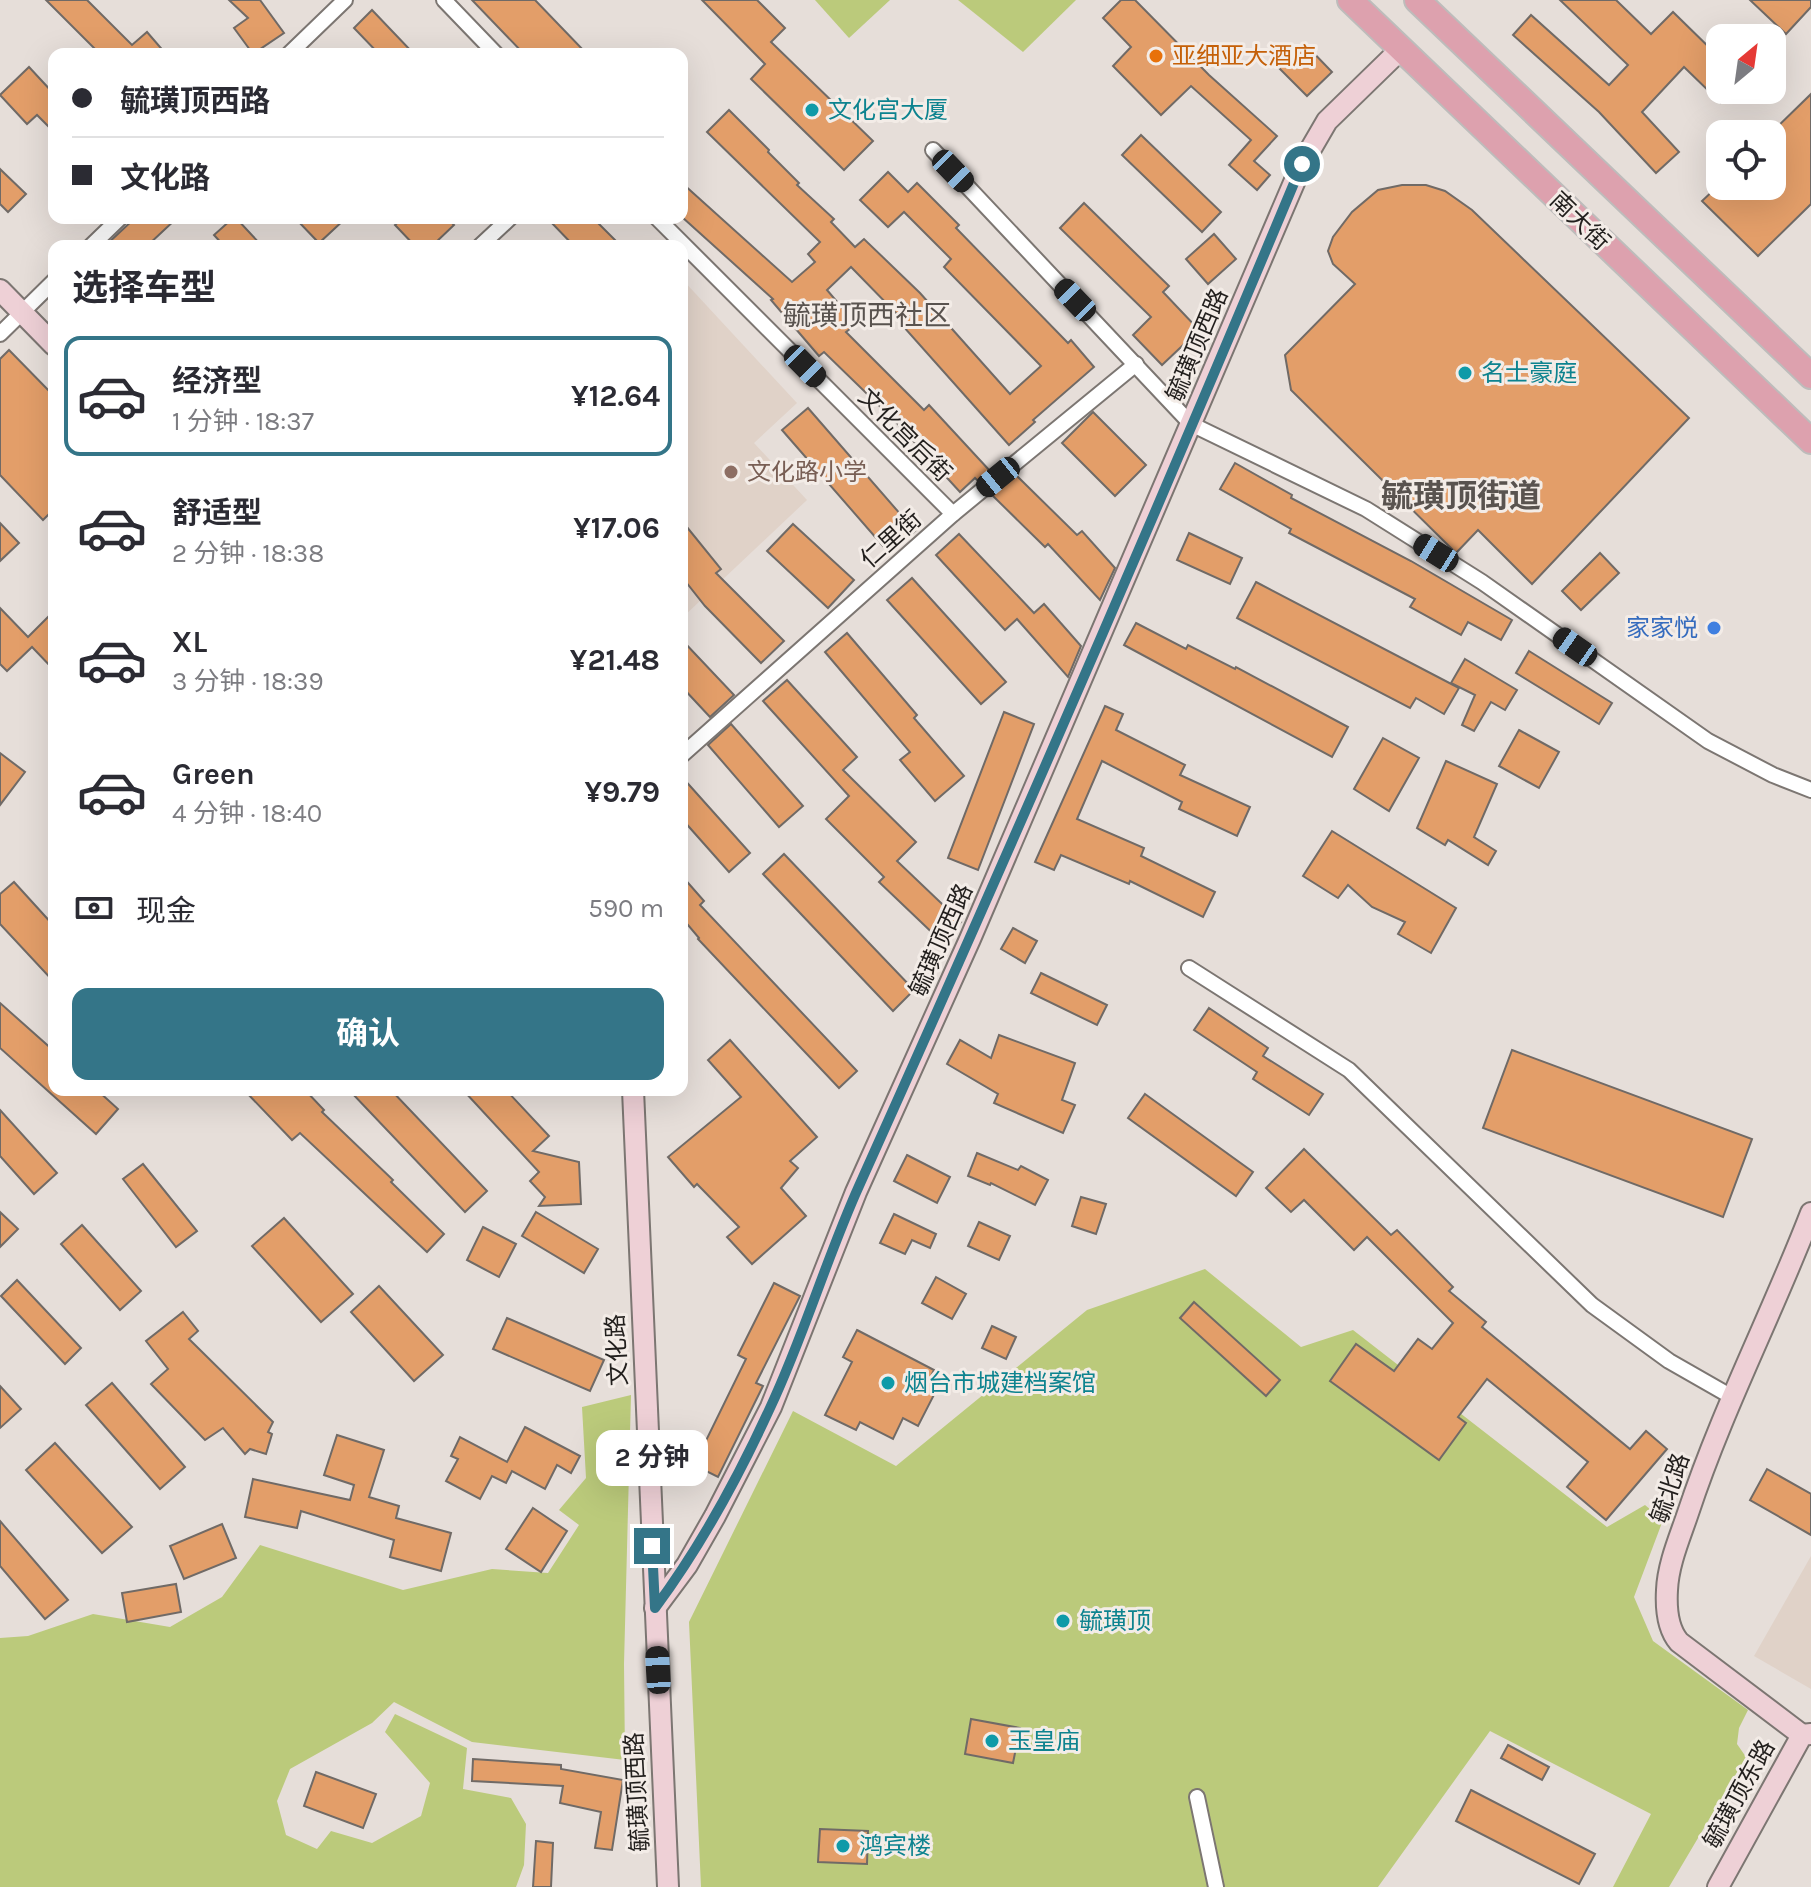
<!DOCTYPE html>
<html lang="zh">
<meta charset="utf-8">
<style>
:root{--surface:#fff;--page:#f7f7f7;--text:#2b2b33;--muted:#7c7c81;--line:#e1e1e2;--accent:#347588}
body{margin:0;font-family:Karla,"Noto Sans SC",sans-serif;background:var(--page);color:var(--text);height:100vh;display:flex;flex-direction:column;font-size:30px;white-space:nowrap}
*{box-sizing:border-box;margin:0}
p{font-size:26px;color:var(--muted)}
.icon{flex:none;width:44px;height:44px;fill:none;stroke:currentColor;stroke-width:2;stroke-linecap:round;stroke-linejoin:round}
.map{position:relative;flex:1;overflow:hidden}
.panel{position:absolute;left:48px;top:240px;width:640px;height:856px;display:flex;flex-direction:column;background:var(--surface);border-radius:16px;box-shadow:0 8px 32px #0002}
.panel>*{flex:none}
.banner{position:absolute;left:48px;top:48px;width:640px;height:176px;border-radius:16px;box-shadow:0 8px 32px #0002;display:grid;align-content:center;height:176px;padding:0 24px;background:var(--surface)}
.needle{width:52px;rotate:29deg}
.fabs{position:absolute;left:1706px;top:24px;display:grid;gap:16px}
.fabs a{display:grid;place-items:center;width:80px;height:80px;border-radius:16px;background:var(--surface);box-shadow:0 8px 32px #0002;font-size:40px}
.end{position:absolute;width:36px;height:36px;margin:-18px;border:10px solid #347588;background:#fff;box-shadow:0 0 0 4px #fff}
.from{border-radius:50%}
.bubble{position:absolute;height:56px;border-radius:16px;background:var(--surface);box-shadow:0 8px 32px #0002;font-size:26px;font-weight:700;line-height:56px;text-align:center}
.car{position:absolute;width:24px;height:48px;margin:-24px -12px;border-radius:10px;box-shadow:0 0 6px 2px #0007;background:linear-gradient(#222 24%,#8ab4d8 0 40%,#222 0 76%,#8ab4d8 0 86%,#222 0)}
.banner b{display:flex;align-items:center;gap:28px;height:76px;font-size:30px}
.banner b+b{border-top:2px solid var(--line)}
.banner i{width:20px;height:20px;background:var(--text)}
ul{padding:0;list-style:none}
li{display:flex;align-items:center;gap:24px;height:120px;margin:0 16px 12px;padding:0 8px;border:4px solid transparent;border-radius:16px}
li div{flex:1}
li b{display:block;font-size:30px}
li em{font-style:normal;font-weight:700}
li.active{border-color:var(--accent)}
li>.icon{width:72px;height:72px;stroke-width:1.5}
h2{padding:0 24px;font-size:36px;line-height:96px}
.pay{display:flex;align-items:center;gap:20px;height:88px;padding:0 24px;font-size:30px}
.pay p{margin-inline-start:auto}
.button{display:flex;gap:16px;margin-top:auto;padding:16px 24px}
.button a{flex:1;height:92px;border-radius:16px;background:var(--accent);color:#fff;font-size:32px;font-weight:700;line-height:92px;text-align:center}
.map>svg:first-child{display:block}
.built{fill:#e0d2c8}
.green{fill:#bbca7b}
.building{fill:#e39e69;stroke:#706a66;stroke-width:2}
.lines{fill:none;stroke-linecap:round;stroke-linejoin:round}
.street-casing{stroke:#7c7672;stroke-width:18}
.secondary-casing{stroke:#7c7672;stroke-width:24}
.primary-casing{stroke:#bdbcbb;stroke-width:28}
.street{stroke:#fff;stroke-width:14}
.secondary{stroke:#eed0d6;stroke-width:20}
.primary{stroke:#dda1ae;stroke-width:24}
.route{stroke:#347588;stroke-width:10}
.food-dot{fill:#e8710a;stroke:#f3ece7;stroke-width:3}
.culture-dot{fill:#0f9aa8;stroke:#f3ece7;stroke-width:3}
.education-dot{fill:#8d6e63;stroke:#f3ece7;stroke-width:3}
.shop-dot{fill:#3f7fe0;stroke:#f3ece7;stroke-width:3}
.labels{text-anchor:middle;stroke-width:6;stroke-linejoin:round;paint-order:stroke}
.food-label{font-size:24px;fill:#c56008;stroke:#f3ece7;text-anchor:start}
.culture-label{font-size:24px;fill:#0d838f;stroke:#f3ece7;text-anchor:start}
.street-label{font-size:24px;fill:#221f1d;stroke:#f3ece7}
.education-label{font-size:24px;fill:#785e54;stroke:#f3ece7;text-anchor:start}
.shop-label{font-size:24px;fill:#366cbe;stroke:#f3ece7;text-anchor:end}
.quarter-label{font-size:28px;fill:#59534f;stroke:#f3ece7}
.district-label{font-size:32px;font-weight:bold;fill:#59534f;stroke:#f3ece7}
</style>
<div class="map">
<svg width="1811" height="1887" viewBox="0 0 1811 1887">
<rect width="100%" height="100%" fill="#e6ded9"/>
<g class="built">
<polygon points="682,279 797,403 754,443 807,500 682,618"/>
<polygon points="1811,1556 1811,1689 1754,1656"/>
</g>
<g class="green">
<polygon points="815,0 890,0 849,38"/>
<polygon points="958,0 1076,0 1023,52"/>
<polygon points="1205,1269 1301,1347 1353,1330 1607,1527 1645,1505 1663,1520 1634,1597 1653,1641 1748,1710 1739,1728 1737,1744 1746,1757 1669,1887 1613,1887 1651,1814 1490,1731 1378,1887 701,1887 689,1622 793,1411 896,1466 1087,1310"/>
<polygon points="631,1395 624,1664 625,1760 472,1742 394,1702 372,1723 290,1769 277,1801 286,1835 317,1849 331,1831 372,1843 421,1816 430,1783 385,1732 395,1714 467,1748 463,1789 511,1798 526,1824 524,1865 516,1887 0,1887 0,1638 28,1636 93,1614 170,1627 222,1597 260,1545 403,1590 492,1569 548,1573 579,1525 559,1510 586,1478 582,1407"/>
</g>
<g class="building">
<polygon points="46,0 87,0 132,45 147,32 166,54 100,54"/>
<polygon points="229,0 260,0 284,33 253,54 234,28 248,18"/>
<polygon points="472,0 535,0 587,54 524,54"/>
<polygon points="702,0 757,0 785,28 771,42 873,141 844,170 751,79 765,64"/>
<polygon points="1121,0 1135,0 1209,75 1277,136 1254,161 1270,175 1257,190 1229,165 1251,140 1191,86 1161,115 1113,66 1131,47 1103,18"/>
<polygon points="1560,0 1616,0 1651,34 1673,12 1720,58 1720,102 1684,67 1642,112 1679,152 1656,173 1599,112 1513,35 1531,15 1609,85 1628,65"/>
<polygon points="1750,0 1811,0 1811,7 1786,34"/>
<polygon points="372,10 414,54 379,54 354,28"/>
<polygon points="1304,43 1332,72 1307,96 1278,67"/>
<polygon points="29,67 54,94 54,132 37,115 27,124 0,95"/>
<polygon points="1811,94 1811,204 1758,256 1702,201 1718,186 1772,186 1772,132"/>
<polygon points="729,110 769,150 768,152 799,183 797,185 834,219 831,222 855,247 864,239 920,293 1010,394 1041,366 944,267 951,259 904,212 888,227 860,200 888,172 908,192 917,183 959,225 956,228 1068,343 1071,340 1094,367 1033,420 1035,422 1009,445 894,316 897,314 851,267 827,290 856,324 846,332 924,410 929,405 990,471 978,481 975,478 960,492 895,421 824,352 819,356 771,300 773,299 682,217 682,183 792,282 815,262 808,254 820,242 707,132"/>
<polygon points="1141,135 1221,212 1202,232 1122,155"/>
<polygon points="0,169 26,194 8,212 0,204"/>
<polygon points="1402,185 1426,185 1445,191 1472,210 1689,418 1532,584 1478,530 1456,553 1291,390 1285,355 1355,284 1333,264 1328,251 1333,237 1352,212 1378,190"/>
<polygon points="1084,203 1169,286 1163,292 1199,330 1162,365 1133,335 1151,317 1060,228"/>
<polygon points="135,218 177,218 147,246 105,246"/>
<polygon points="233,218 236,218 262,246 224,246 214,235"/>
<polygon points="295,218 346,218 319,243"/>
<polygon points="403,218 447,218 454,225 432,246 415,246 395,225"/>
<polygon points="547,218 593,218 621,246 574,246"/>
<polygon points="1214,234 1236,259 1208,284 1186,259"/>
<polygon points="9,350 54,396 54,509 43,520 0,475 0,359"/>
<polygon points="808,408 915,531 890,554 782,430"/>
<polygon points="1093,412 1146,465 1115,496 1062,443"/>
<polygon points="1235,463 1292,495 1291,498 1411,561 1512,620 1501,640 1468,622 1461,635 1410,607 1415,599 1289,533 1291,529 1220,489"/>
<polygon points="1016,475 1077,535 1082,531 1115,568 1100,600 1048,544 1045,547 992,495"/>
<polygon points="682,521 721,569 716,573 784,641 761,663 705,606 682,577"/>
<polygon points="0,523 19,543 0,561"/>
<polygon points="793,524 854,580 828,608 767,551"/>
<polygon points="1189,533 1242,558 1230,584 1177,560"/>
<polygon points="959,534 1034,613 1044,604 1081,646 1068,677 1017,619 1005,630 936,555"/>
<polygon points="1600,553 1619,573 1581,610 1562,591"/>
<polygon points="912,578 1006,682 981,704 887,600"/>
<polygon points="1256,582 1459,688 1444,714 1416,698 1410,708 1237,618"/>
<polygon points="0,608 28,637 54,611 54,670 32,647 7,671 0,664"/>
<polygon points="1136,623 1186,649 1188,645 1235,669 1236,667 1348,727 1332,757 1124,645"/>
<polygon points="847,633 917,715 914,718 964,776 935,801 900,760 910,752 825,652"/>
<polygon points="682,640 734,695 710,717 682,687"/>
<polygon points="1529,651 1612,703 1599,724 1516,673"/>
<polygon points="1465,659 1517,690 1505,710 1491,702 1474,731 1462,725 1475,695 1451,683"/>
<polygon points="787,680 857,757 843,770 916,842 897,861 961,922 942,942 879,882 884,877 826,819 849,796 763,701"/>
<polygon points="1105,706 1123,714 1116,730 1185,765 1180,775 1250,807 1237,836 1179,809 1182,802 1102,761 1077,819 1144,848 1141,856 1215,892 1203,917 1130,881 1129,884 1061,855 1054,870 1035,862"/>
<polygon points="1004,712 1034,724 978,870 948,858"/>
<polygon points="731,724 803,806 779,827 708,745"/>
<polygon points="1519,730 1559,752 1539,788 1499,766"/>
<polygon points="1383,738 1419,758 1389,811 1354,789"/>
<polygon points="0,753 25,772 0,805"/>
<polygon points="1446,761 1497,784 1474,837 1496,851 1488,865 1448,840 1445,845 1417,828"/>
<polygon points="682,777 750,853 729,872 682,819"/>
<polygon points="1332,831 1456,908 1431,953 1398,934 1405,922 1372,907 1348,885 1338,898 1303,876"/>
<polygon points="784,854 914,990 893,1011 763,874"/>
<polygon points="682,876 704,901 700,905 857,1071 839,1088 698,939 699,938 682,918"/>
<polygon points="14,882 54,926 54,982 0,924 0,894"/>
<polygon points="1013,928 1037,941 1025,963 1001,949"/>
<polygon points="1041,973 1107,1005 1097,1025 1031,993"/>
<polygon points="0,1003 54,1051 54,1090 97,1090 118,1109 96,1134 0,1048"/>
<polygon points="1209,1008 1268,1048 1263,1056 1323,1094 1309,1115 1253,1079 1257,1072 1194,1030"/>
<polygon points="999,1035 1075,1063 1062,1100 1075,1105 1063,1133 994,1103 998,1094 947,1064 960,1040 991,1058"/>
<polygon points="730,1040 817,1137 790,1161 798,1168 781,1188 806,1216 752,1264 727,1237 739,1227 697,1184 694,1187 668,1157 741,1097 708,1060"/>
<polygon points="1512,1050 1752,1139 1723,1217 1483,1128"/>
<polygon points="244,1090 305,1090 324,1110 322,1112 393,1180 391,1182 444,1234 427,1252 300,1133 292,1140"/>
<polygon points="349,1090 391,1090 487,1191 465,1212"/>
<polygon points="463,1090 506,1090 549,1136 533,1151 579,1162 581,1204 539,1206 545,1197 530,1181 539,1172"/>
<polygon points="1145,1094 1253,1172 1236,1196 1128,1118"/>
<polygon points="0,1110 57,1173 34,1194 0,1156"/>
<polygon points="1304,1149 1391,1235 1397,1230 1453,1287 1449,1291 1486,1322 1482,1327 1630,1449 1646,1431 1667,1449 1606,1520 1567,1487 1588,1462 1487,1379 1458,1417 1466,1423 1439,1460 1330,1381 1356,1344 1394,1371 1418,1339 1432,1349 1453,1323 1367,1237 1354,1250 1304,1200 1291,1212 1266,1188"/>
<polygon points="977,1153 1018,1170 1021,1166 1048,1180 1035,1205 991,1183 990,1185 968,1176"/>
<polygon points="907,1155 950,1177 937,1203 894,1181"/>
<polygon points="143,1164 197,1231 176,1247 123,1179"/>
<polygon points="1081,1197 1106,1204 1096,1234 1072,1226"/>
<polygon points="0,1212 18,1229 0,1247"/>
<polygon points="536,1212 598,1249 584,1273 522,1236"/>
<polygon points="894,1214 936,1234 930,1248 912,1240 905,1254 880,1243"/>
<polygon points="284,1218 353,1294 321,1322 252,1246"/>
<polygon points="979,1222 1010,1236 999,1260 968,1246"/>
<polygon points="82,1225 141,1291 120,1310 61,1244"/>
<polygon points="483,1227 516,1244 499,1277 467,1260"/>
<polygon points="936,1277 966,1294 952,1319 922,1303"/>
<polygon points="17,1280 81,1348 65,1364 1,1296"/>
<polygon points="774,1283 800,1296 756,1383 763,1386 718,1477 694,1465 746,1359 738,1355"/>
<polygon points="379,1286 443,1355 414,1381 351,1312"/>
<polygon points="1194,1302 1280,1380 1266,1396 1180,1318"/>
<polygon points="183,1312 198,1331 189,1339 273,1422 268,1432 272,1434 266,1454 250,1449 245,1454 223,1428 205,1440 151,1384 168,1369 146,1341"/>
<polygon points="507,1318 604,1360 590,1391 493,1349"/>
<polygon points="992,1326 1016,1337 1006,1359 982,1348"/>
<polygon points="857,1330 934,1370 929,1380 939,1385 918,1426 903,1418 893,1439 860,1422 856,1430 825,1415 852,1362 843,1357"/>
<polygon points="112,1383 185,1467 160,1489 86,1405"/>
<polygon points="0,1386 21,1409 0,1428"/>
<polygon points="525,1427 580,1456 571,1473 557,1465 545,1489 512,1471 506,1483 492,1476 480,1499 446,1481 458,1459 451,1456 460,1437 507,1462"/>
<polygon points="337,1435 384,1450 369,1497 399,1506 396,1518 451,1533 441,1571 390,1557 394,1540 301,1511 297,1528 245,1517 253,1479 350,1500 354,1485 324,1475"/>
<polygon points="55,1443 132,1527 102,1553 26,1470"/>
<polygon points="1767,1469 1811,1494 1811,1535 1750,1500"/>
<polygon points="533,1508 567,1531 541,1572 506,1549"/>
<polygon points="0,1521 68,1600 45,1619 0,1566"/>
<polygon points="222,1524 236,1558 184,1579 170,1546"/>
<polygon points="176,1584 181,1612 127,1622 122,1593"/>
<polygon points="971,1719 1020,1728 1013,1763 965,1754"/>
<polygon points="1508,1745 1549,1767 1542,1780 1501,1758"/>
<polygon points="473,1759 561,1765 561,1769 623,1780 612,1850 595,1848 601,1812 560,1803 563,1786 472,1781"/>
<polygon points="316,1772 376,1794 363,1828 304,1806"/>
<polygon points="1471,1790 1595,1854 1579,1884 1456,1821"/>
<polygon points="820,1829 868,1831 867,1864 818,1862"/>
<polygon points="536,1841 553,1843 551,1887 533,1887"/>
</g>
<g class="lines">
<g class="street-casing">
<g id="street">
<polyline points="444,0 496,54"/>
<polyline points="289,54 345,0"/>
<polyline points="933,150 1191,424 1366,509 1482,582 1708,741 1773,775 1811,790"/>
<polyline points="657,218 953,514"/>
<polyline points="91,246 120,218"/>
<polyline points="480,246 510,218"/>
<polyline points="0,334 54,281"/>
<polyline points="682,755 953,514 1136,364"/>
<polyline points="1189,968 1349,1070 1592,1305 1669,1361 1732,1397"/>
<polyline points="1197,1797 1216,1887"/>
</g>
</g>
<g class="secondary-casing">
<g id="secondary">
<polyline points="0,290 54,345"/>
<polyline points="633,1090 668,1887"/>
<polyline points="655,1608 687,1565 715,1516 771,1407 856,1192 970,939 1302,164 1327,121 1401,49"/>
<path d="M1802,1735L1679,1642C1667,1628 1666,1607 1667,1590C1668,1564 1680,1537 1688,1513C1722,1410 1772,1314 1811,1213"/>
<polyline points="1718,1887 1802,1735 1811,1734"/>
</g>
</g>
<g class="primary-casing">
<g id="primary">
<polyline points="1350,0 1811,441"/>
<polyline points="1417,0 1811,376"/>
</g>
</g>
<use href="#street" class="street"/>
<use href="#secondary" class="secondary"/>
<use href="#primary" class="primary"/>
</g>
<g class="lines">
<path class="route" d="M652,1546L655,1608C701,1546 738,1478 770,1408C804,1336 826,1259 859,1186C1011,848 1159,507 1302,164"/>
</g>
<circle class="food-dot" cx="1156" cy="56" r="8"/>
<g class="culture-dot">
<circle cx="812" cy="110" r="8"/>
<circle cx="1465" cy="373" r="8"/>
<circle cx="888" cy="1383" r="8"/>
<circle cx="1063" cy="1621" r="8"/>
<circle cx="992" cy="1741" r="8"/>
<circle cx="843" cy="1846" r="8"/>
</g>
<circle class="education-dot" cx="731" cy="472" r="8"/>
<circle class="shop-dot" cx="1714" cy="628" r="8"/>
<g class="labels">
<g class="food-label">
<text x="1172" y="64">亚细亚大酒店</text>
</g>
<g class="culture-label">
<text x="828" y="118">文化宫大厦</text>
<text x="1481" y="381">名士豪庭</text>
<text x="904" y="1391">烟台市城建档案馆</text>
<text x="1079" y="1629">毓璜顶</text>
<text x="1008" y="1749">玉皇庙</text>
<text x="859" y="1854">鸿宾楼</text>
</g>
<g class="street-label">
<text transform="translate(1580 221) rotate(44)" y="8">南大街</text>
<text transform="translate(1197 345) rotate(-67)" y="8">毓璜顶西路</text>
<text transform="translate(905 435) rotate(45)" y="8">文化宫后街</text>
<text transform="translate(891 539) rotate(-42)" y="8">仁里街</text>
<text transform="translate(941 940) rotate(-66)" y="8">毓璜顶西路</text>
<text transform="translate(617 1350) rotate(-93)" y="8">文化路</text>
<text transform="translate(1670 1488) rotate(-71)" y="8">毓北路</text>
<text transform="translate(637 1792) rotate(-93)" y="8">毓璜顶西路</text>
<text transform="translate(1739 1794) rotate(-61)" y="8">毓璜顶东路</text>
</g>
<g class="education-label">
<text x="747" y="480">文化路小学</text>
</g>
<g class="shop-label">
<text x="1698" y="636">家家悦</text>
</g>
<g class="quarter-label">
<text x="867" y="325">毓璜顶西社区</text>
</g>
<g class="district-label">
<text x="1461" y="507">毓璜顶街道</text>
</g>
</g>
</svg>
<div class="fabs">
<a><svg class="needle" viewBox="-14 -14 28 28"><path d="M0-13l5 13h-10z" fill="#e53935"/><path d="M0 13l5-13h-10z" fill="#7c7c81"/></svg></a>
<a><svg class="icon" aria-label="locate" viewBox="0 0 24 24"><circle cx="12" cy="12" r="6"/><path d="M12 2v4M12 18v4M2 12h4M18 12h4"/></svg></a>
</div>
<i class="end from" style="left:1302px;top:164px"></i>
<i class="end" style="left:652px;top:1546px"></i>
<div class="bubble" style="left:596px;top:1430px;width:112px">2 分钟</div>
<i class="car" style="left:953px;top:171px;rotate:136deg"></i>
<i class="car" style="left:1075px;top:300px;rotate:316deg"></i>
<i class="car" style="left:805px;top:366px;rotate:135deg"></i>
<i class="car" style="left:998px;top:477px;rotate:231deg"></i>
<i class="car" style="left:1436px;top:553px;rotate:302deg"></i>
<i class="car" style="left:1575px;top:647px;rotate:305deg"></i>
<i class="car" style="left:658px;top:1670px;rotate:357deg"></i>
<div class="banner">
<b><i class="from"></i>毓璜顶西路</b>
<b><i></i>文化路</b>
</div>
<section class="panel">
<h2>选择车型</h2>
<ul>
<li class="active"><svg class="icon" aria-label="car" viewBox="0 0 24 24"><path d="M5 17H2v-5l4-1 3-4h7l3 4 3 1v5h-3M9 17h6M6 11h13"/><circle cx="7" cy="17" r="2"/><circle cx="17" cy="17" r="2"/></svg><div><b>经济型</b><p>1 分钟 · 18:37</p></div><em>¥12.64</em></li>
<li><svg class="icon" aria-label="car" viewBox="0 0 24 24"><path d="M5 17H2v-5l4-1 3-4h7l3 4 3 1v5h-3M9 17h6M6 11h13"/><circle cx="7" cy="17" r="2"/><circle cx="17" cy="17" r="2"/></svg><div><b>舒适型</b><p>2 分钟 · 18:38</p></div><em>¥17.06</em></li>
<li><svg class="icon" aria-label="car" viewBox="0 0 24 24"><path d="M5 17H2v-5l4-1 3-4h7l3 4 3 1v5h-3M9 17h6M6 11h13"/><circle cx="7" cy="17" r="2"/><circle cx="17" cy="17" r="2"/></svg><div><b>XL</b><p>3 分钟 · 18:39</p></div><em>¥21.48</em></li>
<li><svg class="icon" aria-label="car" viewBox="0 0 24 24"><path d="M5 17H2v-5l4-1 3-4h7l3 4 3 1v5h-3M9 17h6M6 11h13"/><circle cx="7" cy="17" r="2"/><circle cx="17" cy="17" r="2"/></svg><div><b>Green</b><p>4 分钟 · 18:40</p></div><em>¥9.79</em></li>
</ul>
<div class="pay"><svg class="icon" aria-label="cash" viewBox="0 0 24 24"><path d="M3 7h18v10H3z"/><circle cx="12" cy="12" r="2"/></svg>现金<p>590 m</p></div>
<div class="button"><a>确认</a></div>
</section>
</div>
